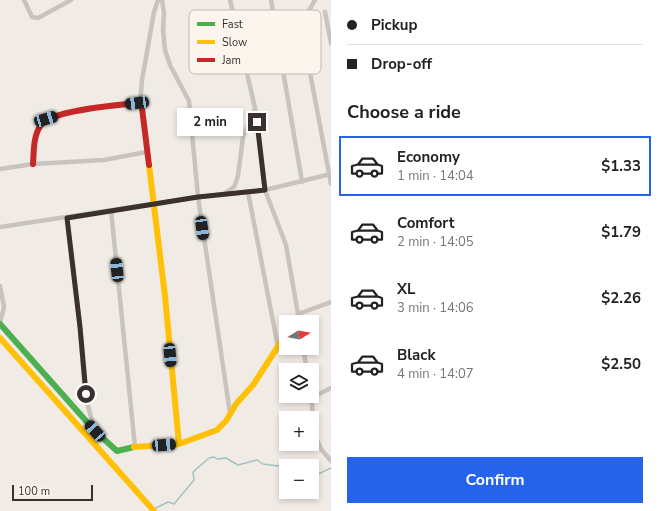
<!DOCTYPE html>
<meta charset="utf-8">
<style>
:root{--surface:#fff;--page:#f6f6f6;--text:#222;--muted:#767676;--line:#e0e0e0;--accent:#2563eb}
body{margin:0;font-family:"Nunito Sans",sans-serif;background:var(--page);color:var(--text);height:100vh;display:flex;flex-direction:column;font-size:15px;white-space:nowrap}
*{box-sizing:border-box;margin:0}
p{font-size:13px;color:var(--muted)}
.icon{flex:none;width:22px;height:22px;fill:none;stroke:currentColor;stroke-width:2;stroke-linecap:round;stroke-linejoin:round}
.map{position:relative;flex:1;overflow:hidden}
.side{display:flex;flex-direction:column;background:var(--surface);width:328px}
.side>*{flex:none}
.banner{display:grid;align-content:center;height:88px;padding:0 16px;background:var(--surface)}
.needle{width:26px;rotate:79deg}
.fabs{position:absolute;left:279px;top:315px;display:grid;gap:8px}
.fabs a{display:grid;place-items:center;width:40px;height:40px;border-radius:0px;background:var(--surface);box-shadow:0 2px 6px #0003;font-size:20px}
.scale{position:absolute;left:12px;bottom:10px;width:81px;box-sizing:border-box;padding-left:4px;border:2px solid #3b302b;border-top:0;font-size:11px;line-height:14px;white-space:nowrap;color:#3b302b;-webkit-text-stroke:3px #fbf5ee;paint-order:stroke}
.end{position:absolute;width:18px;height:18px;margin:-9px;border:5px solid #3b302b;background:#fff;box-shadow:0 0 0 2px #fff}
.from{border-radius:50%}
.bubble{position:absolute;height:28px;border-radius:0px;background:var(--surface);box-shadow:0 2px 6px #0003;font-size:13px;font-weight:700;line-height:28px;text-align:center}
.car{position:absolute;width:12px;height:24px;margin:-12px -6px;border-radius:5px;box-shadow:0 0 3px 1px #0007;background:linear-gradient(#222 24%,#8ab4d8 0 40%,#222 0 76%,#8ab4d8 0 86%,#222 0)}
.banner b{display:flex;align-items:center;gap:14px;height:38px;font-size:15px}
.banner b+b{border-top:1px solid var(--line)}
.banner i{width:10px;height:10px;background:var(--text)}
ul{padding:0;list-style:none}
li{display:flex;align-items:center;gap:12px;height:60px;margin:0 8px 6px;padding:0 8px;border:2px solid transparent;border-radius:0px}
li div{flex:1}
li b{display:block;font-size:15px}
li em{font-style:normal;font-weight:700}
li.on{border-color:var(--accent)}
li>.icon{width:36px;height:36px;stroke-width:1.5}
h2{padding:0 16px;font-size:18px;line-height:48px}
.cta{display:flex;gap:8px;margin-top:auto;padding:8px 16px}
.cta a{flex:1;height:46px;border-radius:0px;background:var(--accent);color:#fff;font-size:16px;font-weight:700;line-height:46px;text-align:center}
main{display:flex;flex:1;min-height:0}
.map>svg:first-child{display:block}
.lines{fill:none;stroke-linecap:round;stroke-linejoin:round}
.stream{stroke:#a1c2c1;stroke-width:1.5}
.street{stroke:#c9c3be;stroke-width:4.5}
.fast{stroke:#4caf50;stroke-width:6}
.slow{stroke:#ffc107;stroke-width:6}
.jam{stroke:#c62828;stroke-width:6}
.route{stroke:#3b302b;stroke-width:5}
.key{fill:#fbf5ee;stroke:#c1bab4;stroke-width:1}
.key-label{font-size:11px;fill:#3b302b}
</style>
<main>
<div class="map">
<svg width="331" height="511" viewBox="0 0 331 511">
<rect width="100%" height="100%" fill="#f0ebe5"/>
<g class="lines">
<g class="stream">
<polyline points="312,477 331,468"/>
<polyline points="156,508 168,502 174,504 194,480 193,472 209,458 214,457 217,459 226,458 238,465 257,460 263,464 286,467"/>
</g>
<g class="street">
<polyline points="24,0 32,17 38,18 71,0"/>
<polyline points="162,0 164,13 163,30 165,50 170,65 189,101 198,197 230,413"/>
<polyline points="230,0 255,108 265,190 286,245 298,314 293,322"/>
<polyline points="271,0 302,182"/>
<polyline points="315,0 302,23 302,30 331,184"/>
<polyline points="325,12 331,43"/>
<polyline points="140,104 142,80 154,12 158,0"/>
<polyline points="0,169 33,164 104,160 146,152"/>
<polyline points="248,192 278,347"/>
<polyline points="225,193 234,187 238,176 243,137 255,109"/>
<polyline points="111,210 135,447"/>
<polyline points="67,217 80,327 85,394 94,429"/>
<polyline points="0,227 198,197 265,190 331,174"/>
<polyline points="0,286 4,307 0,323"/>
<polyline points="299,322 298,314 331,302"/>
<polyline points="303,348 307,370"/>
<polyline points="311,396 315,436 321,449 331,461"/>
<polyline points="311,401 319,394 331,388"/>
</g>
<polyline class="fast" points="0,324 95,431 117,451 134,447"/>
<g class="slow">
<polyline points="149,165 165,296 179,444"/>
<polyline points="0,338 154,511"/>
<polyline points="134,447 179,444 217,430 226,421 236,404 253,385 286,334"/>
</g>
<path class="jam" d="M33,164C34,151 33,136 41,125C51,110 118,105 137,103L140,104L142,108L149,165"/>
</g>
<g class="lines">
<polyline class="route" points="86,394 80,327 67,218 198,197 265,190 257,122"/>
</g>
<rect x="189" y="10" width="132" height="64" rx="6" class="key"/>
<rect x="197" y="22" width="18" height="4" fill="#4caf50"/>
<rect x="197" y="40" width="18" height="4" fill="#ffc107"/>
<rect x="197" y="58" width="18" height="4" fill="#c62828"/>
<g class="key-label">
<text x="222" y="28">Fast</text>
<text x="222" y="46">Slow</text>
<text x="222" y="64">Jam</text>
</g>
</svg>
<div class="fabs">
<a><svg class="needle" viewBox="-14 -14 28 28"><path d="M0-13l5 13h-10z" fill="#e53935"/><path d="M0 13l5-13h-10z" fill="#767676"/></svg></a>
<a><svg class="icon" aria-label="layers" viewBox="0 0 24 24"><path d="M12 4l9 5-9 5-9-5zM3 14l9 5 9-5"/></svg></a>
<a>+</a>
<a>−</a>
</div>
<div class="scale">100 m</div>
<i class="end from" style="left:86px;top:394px"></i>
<i class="end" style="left:257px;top:122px"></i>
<div class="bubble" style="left:177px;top:108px;width:66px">2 min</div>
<i class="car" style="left:137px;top:103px;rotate:263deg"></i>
<i class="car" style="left:46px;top:119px;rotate:74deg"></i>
<i class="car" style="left:202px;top:228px;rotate:172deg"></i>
<i class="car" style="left:117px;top:270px;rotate:354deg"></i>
<i class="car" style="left:170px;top:355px;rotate:175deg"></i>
<i class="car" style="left:95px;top:431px;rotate:318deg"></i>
<i class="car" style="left:164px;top:445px;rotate:86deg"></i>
</div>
<section class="side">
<div class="banner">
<b><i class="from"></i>Pickup</b>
<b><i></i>Drop-off</b>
</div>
<h2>Choose a ride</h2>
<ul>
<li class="on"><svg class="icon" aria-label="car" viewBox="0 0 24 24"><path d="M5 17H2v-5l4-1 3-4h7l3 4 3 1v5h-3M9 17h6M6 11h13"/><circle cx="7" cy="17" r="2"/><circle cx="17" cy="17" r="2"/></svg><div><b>Economy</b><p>1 min · 14:04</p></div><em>$1.33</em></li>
<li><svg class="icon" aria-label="car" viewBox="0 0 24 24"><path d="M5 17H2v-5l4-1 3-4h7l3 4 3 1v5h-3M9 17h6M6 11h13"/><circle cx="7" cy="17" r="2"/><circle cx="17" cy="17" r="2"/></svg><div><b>Comfort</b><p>2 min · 14:05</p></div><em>$1.79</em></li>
<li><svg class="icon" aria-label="car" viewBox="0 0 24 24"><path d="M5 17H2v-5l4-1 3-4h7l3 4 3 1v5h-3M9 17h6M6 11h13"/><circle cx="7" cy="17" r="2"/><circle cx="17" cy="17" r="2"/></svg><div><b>XL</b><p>3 min · 14:06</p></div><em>$2.26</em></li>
<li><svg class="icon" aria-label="car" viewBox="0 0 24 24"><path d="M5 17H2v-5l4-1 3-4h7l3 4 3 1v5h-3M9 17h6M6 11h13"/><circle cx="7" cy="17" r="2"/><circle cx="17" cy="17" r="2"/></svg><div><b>Black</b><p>4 min · 14:07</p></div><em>$2.50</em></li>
</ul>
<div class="cta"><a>Confirm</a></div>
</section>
</main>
